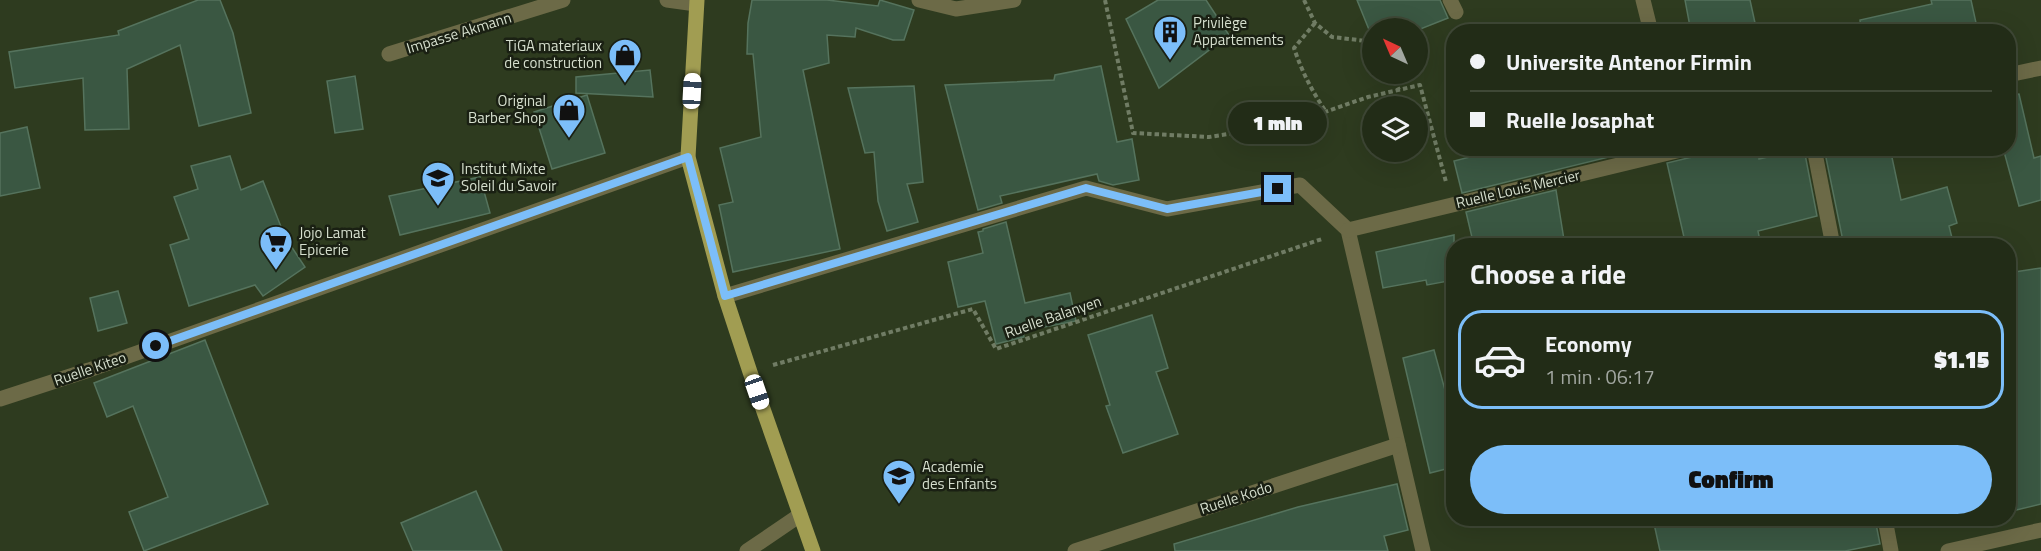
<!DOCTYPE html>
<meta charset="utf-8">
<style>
:root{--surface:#222c17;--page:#2a3420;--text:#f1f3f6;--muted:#a2a7a1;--line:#3f4836;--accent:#7cbef9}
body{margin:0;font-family:"Titillium Web",sans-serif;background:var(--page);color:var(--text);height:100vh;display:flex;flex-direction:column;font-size:22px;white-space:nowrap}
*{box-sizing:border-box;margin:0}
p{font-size:20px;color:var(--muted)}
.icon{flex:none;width:33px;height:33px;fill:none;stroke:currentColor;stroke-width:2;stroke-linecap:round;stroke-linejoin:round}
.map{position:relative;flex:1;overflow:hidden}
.details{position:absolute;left:1446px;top:238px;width:570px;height:288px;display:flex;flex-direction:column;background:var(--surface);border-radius:24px;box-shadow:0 6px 24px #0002,0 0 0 2px var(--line)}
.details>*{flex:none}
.top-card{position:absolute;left:1446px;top:24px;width:570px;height:132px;border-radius:24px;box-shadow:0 6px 24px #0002,0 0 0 2px var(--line);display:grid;align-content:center;height:132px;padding:0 24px;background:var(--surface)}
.needle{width:39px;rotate:316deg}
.controls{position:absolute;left:1362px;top:18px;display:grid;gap:12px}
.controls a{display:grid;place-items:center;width:66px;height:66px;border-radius:50%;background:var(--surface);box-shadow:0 6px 24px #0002,0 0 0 2px var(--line);font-size:30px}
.end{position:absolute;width:27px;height:27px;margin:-14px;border:8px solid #7cbef9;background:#111;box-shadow:0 0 0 3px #111}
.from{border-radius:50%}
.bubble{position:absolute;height:42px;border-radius:21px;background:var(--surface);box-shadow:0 6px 24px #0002,0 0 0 2px var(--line);font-size:20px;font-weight:800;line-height:42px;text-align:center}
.car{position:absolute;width:18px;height:36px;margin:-18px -9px;border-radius:8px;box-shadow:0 0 4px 2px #0007;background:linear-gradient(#fff 24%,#345 0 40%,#fff 0 76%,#345 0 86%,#fff 0)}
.top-card b{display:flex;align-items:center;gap:21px;height:57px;font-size:22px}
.top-card b+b{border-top:2px solid var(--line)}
.top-card i{width:15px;height:15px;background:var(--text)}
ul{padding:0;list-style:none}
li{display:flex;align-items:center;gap:18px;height:99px;margin:0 12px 9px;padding:0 12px;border:3px solid transparent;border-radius:24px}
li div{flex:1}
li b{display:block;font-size:22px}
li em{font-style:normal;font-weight:800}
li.active{border-color:var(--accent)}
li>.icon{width:54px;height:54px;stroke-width:1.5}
h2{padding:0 24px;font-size:27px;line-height:72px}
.cta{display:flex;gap:12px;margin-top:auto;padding:12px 24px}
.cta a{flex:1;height:69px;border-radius:36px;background:var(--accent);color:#111;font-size:24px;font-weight:800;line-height:69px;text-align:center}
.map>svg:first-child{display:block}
.building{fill:#3a5742;stroke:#55735d;stroke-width:1.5}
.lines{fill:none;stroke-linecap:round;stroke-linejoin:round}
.path{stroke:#707c64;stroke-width:4;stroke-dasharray:4.5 3;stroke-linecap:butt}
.service{stroke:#6c6a47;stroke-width:15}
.minor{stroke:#6c6a47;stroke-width:15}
.primary{stroke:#a19d52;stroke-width:15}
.route{stroke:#7cbef9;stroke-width:8}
.labels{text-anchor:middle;stroke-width:5;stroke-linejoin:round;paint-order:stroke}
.poi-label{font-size:15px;fill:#d6dfce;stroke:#1a2013;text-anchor:start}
.street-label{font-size:15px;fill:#d6dfce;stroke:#1a2013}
</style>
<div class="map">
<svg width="2041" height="551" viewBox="0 0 2041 551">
<rect width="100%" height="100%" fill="#2e3b1f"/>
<g class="building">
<polygon points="198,0 220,0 233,33 251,113 199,126 180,45 127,69 129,129 85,130 83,78 15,88 9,52 119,35 118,31"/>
<polygon points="752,0 827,0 878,6 880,0 914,10 904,40 893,40 856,28 855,37 827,35 829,63 803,70 840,249 733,272 719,205 733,202 720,148 761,137 753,54 747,54 748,23"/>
<polygon points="1158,0 1206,0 1229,35 1159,88 1126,19"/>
<polygon points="1357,0 1440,0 1448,18 1418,30 1418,28 1372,28 1372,37"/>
<polygon points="1685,0 1750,0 1757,32 1691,32"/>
<polygon points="1931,0 1971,0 1978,32 1861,32 1860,20 1932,4"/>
<polygon points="1101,66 1117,142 1132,139 1139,180 1113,185 1099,181 1097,174 1000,196 1002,203 978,210 945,85 1054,80 1055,75"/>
<polygon points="650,70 653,97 576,93 576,77"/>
<polygon points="355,76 363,129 335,133 327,81"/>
<polygon points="914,86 923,182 907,184 918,222 887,231 878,201 874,152 865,153 848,88"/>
<polygon points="2019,94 2034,158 2041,156 2041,200 2019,206 2003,148 2008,148 2008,95"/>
<polygon points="587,95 605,153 552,169 534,112"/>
<polygon points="27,127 40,188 0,196 0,133"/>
<polygon points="1505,148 1612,148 1613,156 1462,193 1454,161"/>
<polygon points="1698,148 1758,148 1759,159 1804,149 1817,216 1758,231 1761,246 1686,246 1667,163 1692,157 1696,155"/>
<polygon points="1824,148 1890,148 1901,200 1947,187 1957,223 1949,226 1954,246 1844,246"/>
<polygon points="230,156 241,190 263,181 285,237 305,267 263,296 255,285 189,306 170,245 189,239 174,197 198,189 191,166"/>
<polygon points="480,177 490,213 400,235 389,196"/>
<polygon points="1556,190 1565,246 1474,246 1466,212"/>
<polygon points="1006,222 1025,303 1070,293 1076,321 1023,331 1024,337 996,344 985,301 958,307 948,262 983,253 978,232 983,231 983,229"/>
<polygon points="1454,235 1454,280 1427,285 1426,280 1383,288 1376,252"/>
<polygon points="2041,268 2041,504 2008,512 2008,273"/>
<polygon points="118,291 127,323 98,331 90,298"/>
<polygon points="1152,315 1168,368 1156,372 1178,434 1123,453 1106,406 1110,405 1088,335"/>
<polygon points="205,340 268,504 144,551 129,512 168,497 133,406 107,417 94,383"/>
<polygon points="1434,350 1448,401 1454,399 1454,467 1430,473 1403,358"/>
<polygon points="1397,484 1408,530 1384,536 1388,551 1175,551 1174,544 1298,507"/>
<polygon points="476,491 502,551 413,551 401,523"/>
<polygon points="1653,519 1875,519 1880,544 1845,551 1660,551"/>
</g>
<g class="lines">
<g class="path">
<polyline points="1105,0 1133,133 1209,137 1287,125 1368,97 1420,85 1446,182"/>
<polyline points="1304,0 1315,23 1332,37 1366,41 1372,49"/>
<path d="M1315,23L1294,48C1302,72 1312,91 1326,112"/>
<polyline points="1391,74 1399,90"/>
<polyline points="773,365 973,309 996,349 1322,239"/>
</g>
<g class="service">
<polyline points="667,0 696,4"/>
<polyline points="1450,0 1456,12"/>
<polyline points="389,54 563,0"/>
<polyline points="1814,148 1833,246"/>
<polyline points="725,296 1086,188 1167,209 1300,185 1348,230 1423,551"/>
<polyline points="1885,519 1891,551"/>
<polyline points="747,551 800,515"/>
<polyline points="1075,551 1398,445"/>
</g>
<g class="minor">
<polyline points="919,0 956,9 1014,0"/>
<polyline points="1643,0 1651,32"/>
<polyline points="2008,75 2041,68"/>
<polyline points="1348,230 1689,148"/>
<polyline points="0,399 89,370 688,157"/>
<polyline points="1948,551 2041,530"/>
</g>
<polyline class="primary" points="697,0 688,157 725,296 750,372 813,551"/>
</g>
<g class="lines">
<polyline class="route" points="156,346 688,157 725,296 1086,188 1167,209 1278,189"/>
</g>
<defs>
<g id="building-pin" transform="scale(1.725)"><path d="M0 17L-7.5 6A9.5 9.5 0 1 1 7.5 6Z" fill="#7cbef9" stroke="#1a2013"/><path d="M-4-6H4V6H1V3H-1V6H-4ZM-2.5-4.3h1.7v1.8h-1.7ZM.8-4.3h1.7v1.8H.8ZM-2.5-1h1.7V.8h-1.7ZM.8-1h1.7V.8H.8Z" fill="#111"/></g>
<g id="shop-pin" transform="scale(1.725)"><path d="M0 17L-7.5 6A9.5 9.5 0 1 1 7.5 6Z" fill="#7cbef9" stroke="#1a2013"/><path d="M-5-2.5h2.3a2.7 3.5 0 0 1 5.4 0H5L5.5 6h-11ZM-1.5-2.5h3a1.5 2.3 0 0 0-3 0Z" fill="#111"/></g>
<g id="school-pin" transform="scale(1.725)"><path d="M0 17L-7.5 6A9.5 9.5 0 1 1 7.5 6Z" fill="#7cbef9" stroke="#1a2013"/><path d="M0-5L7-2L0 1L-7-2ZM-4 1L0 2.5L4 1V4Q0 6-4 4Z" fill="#111"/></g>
<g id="supermarket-pin" transform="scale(1.725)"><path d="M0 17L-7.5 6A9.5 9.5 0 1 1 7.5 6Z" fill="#7cbef9" stroke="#1a2013"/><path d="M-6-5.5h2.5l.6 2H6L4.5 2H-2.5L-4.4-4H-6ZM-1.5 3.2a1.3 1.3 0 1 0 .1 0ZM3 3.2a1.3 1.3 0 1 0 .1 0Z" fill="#111"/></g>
</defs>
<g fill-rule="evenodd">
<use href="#building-pin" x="1170" y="32"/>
<use href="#shop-pin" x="625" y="55"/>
<use href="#shop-pin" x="569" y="110"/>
<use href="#school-pin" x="438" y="178"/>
<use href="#supermarket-pin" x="276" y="242"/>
<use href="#school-pin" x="899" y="476"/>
</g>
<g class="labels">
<g class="poi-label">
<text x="1193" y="28">Privilège<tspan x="1193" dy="17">Appartements</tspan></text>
<text x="602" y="51" text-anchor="end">TiGA materiaux<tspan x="602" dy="17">de construction</tspan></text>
<text x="546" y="106" text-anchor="end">Original<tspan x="546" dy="17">Barber Shop</tspan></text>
<text x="461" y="174">Institut Mixte<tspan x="461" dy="17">Soleil du Savoir</tspan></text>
<text x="299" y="238">Jojo Lamat<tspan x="299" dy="17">Epicerie</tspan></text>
<text x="922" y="472">Academie<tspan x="922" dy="17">des Enfants</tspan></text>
</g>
<g class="street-label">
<text transform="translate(459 33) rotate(-17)" y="5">Impasse Akmann</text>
<text transform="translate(1518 189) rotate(-13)" y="5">Ruelle Louis Mercier</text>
<text transform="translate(1053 317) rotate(-19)" y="5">Ruelle Balanyen</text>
<text transform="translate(90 369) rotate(-19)" y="5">Ruelle Kiteo</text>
<text transform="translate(1236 498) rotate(-18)" y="5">Ruelle Kodo</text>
</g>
</g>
</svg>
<div class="controls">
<a><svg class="needle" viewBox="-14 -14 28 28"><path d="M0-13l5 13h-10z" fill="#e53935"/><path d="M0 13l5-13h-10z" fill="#a2a7a1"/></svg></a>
<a><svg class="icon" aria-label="layers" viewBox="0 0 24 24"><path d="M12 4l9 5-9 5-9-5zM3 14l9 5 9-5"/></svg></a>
</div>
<i class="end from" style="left:156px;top:346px"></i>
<i class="end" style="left:1278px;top:189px"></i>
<div class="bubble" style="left:1228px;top:102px;width:99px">1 min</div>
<i class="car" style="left:692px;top:91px;rotate:3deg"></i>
<i class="car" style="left:757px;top:392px;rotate:161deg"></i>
<div class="top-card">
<b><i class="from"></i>Universite Antenor Firmin</b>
<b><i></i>Ruelle Josaphat</b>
</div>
<section class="details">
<h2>Choose a ride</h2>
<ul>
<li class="active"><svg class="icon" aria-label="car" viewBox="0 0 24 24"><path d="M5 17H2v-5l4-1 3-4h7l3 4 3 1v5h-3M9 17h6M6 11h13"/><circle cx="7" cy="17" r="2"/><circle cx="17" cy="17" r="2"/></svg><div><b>Economy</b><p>1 min · 06:17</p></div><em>$1.15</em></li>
</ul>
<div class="cta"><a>Confirm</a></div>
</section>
</div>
